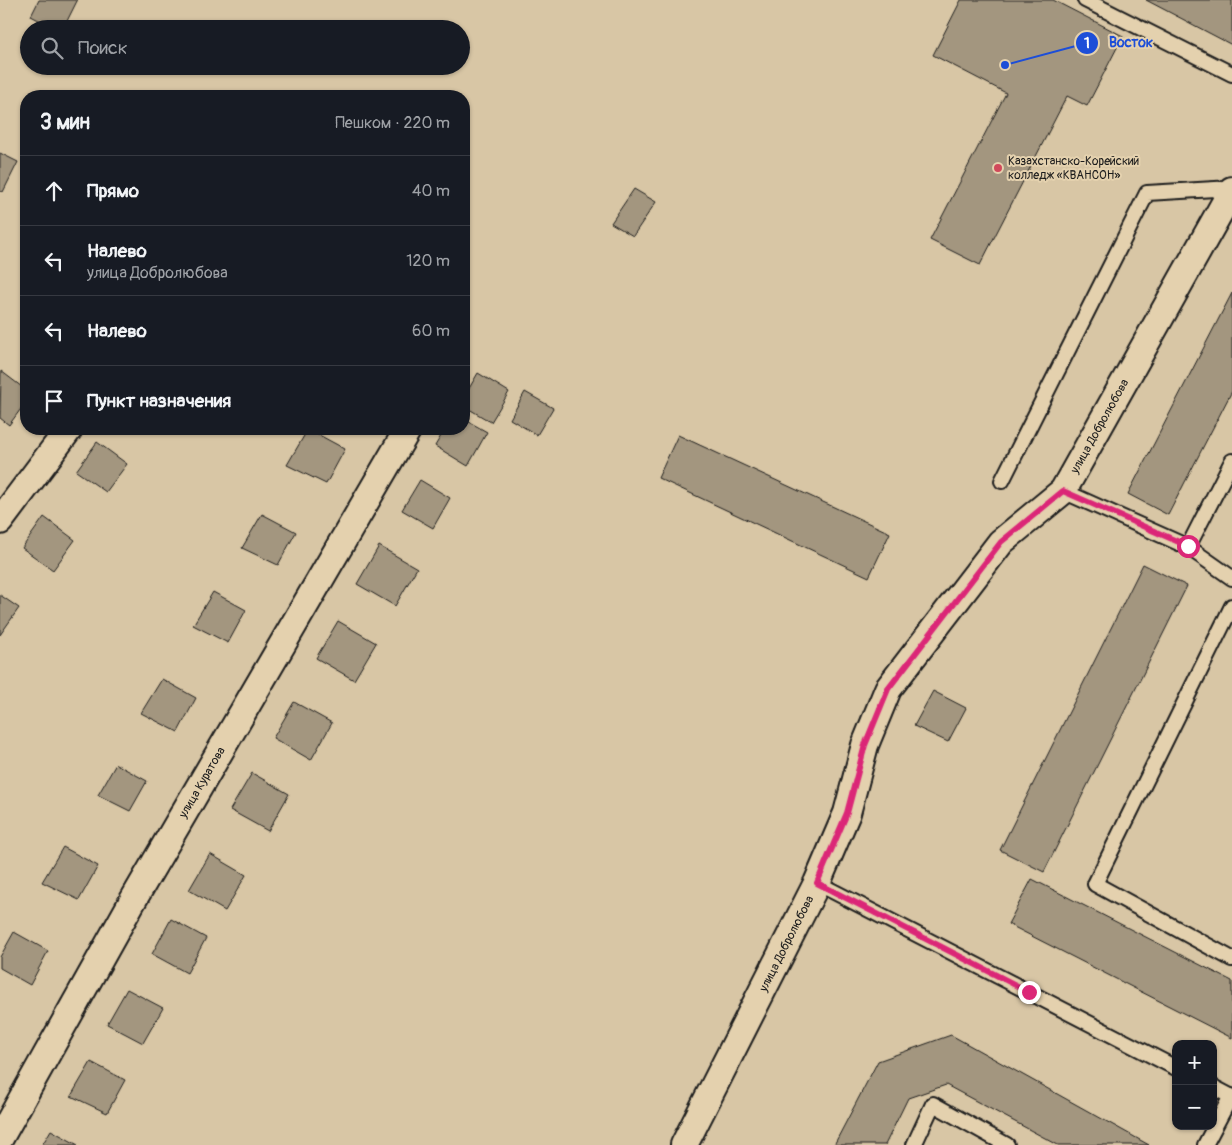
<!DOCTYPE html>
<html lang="ru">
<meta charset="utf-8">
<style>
:root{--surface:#171b24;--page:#20242c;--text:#f1f3f6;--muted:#9ea1a6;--line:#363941}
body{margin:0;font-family:Pangolin,sans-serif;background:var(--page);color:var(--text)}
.controls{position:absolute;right:15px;bottom:15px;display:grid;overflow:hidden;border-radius:10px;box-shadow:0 1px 4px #0004}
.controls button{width:45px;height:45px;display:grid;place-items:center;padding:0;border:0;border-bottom:1px solid var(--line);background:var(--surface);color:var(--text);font:25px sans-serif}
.stop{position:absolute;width:15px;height:15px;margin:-11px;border:4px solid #db2777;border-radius:50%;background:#fff}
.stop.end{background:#db2777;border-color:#fff;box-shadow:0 1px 5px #0008}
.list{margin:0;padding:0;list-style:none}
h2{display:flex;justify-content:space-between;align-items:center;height:65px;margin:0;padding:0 20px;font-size:21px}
h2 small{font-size:16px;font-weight:400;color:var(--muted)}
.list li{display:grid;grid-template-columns:32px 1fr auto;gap:15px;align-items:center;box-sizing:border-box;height:70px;padding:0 20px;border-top:1px solid var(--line)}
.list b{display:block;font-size:19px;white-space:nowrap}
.list p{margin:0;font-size:16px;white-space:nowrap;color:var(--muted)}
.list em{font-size:16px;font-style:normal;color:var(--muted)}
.icon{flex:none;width:28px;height:28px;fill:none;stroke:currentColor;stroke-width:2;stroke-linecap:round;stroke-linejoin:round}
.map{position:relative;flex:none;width:1232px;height:1145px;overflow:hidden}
.search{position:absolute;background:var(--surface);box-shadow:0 1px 4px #0004;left:20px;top:20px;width:450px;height:55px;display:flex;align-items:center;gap:12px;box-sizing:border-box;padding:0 18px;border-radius:28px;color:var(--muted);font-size:19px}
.panel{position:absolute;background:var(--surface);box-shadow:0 1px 4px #0004;left:20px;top:90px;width:450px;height:345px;border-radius:20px}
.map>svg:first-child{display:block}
.building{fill:#a3967f;stroke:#1c1c1c}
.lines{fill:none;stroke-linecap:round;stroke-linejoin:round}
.service-casing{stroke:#1c1c1c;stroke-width:18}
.minor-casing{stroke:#1c1c1c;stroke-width:30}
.service{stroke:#e4d1ae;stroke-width:14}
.minor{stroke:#e4d1ae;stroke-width:26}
.route{stroke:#db2777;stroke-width:6}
.poi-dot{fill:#d1495b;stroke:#e4d1ae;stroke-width:2}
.labels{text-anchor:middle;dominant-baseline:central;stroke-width:4;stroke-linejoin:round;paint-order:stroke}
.poi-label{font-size:12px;fill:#1c1c1c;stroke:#e4d1ae;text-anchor:start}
.street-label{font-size:12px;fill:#1c1c1c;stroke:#e4d1ae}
.leader{fill:none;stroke:#1d4ed8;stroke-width:2}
.callout-dot{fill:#1d4ed8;stroke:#e4d1ae;stroke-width:2}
.mark-label{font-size:15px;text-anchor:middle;font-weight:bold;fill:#fff}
.callout-label{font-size:14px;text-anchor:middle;font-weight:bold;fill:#1d4ed8;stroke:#e4d1ae;stroke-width:4;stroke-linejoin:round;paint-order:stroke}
</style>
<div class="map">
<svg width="1232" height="1145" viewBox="0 0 1232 1145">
<rect width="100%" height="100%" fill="#d8c6a5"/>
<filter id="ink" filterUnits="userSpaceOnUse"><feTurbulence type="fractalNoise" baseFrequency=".02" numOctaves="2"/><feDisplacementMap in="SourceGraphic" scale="10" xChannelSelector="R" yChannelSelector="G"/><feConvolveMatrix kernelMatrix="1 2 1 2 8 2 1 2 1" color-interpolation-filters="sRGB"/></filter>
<g filter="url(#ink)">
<g class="building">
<polygon points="39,0 76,0 77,1 63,29 56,29 31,16"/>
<polygon points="961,0 1053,0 1123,36 1087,106 1067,96 980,265 930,240 1006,93 933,55"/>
<polygon points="1146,0 1232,0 1232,45"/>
<polygon points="0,153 18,162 3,192 0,191"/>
<polygon points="634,189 656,202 633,236 611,223"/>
<polygon points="1232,293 1232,391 1168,515 1128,494"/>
<polygon points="1,371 26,390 26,402 9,425 0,418"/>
<polygon points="478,373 509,392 491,422 464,406 464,397"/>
<polygon points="525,392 553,408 537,435 510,419"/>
<polygon points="464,419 487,432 468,466 435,446 445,429 464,429"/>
<polygon points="308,429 345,449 326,484 287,465"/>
<polygon points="678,435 890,533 869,577 658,478"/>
<polygon points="97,442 127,464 106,492 76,471"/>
<polygon points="420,480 450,498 433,528 402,510"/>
<polygon points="262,514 296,532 278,565 242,548"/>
<polygon points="44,517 75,540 53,570 22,548"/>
<polygon points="379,546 417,568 395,606 357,584"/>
<polygon points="1143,564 1187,586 1044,872 1000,850"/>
<polygon points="213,592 246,610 228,643 193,625"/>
<polygon points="0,595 19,608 0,635"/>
<polygon points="338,621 376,643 354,680 316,658"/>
<polygon points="162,679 196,698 178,732 141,713"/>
<polygon points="933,691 966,708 948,742 914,726"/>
<polygon points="294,702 332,723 311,760 273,738"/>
<polygon points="116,764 147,781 130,811 98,795"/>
<polygon points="252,773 289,794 268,831 230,810"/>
<polygon points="63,847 98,866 79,900 42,882"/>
<polygon points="210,854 246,875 225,911 189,890"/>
<polygon points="1032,879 1232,981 1232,1038 1008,924"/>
<polygon points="171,919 206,938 187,973 152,954"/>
<polygon points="14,932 48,951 30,985 0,968 0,957"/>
<polygon points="127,989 163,1008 143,1043 107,1024"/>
<polygon points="951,1035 1149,1145 1058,1145 946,1085 908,1098 885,1145 834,1145 878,1061"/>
<polygon points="91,1062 125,1080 107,1113 71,1096"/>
<polygon points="51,1130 78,1145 42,1145"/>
</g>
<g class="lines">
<defs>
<g id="service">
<polyline points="1085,0 1232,74"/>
<polyline points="1002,481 1147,193 1232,188"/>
<polyline points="1063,491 1188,547 1232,461"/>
<polyline points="1188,547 1232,578"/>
<polyline points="1232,606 1095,884 1232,959"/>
<polyline points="817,883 1176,1068"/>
<polyline points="1213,1087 1232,1097"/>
<polyline points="914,1145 933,1104 1007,1145"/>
<polyline points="1205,1145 1231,1096"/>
</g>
<g id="minor">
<polyline points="0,521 69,429"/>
<path id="s1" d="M 0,1138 L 132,902 L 408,429"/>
<path id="s2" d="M 684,1145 L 817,883 L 847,813 L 865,745 L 888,689 L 1001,542 L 1063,491 L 1232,190"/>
</g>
</defs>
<use href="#service" class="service-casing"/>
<use href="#minor" class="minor-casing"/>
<use href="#service" class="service"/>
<use href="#minor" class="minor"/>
</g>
</g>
<g class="lines" filter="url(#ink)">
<polyline class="route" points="1029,992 817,883 847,813 865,745 888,689 1001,542 1063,491 1188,546"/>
</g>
<circle class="poi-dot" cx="998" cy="168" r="5"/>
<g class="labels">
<g class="poi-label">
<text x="1008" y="161">Казахстанско-Корейский<tspan x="1008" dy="14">колледж «КВАНСОН»</tspan></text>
</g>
<g class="street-label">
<text stroke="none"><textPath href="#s2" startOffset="841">улица Добролюбова</textPath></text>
<text stroke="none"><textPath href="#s1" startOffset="409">улица Куратова</textPath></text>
<text stroke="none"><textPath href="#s2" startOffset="226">улица Добролюбова</textPath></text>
</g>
</g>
<path class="leader" d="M1005 65L1087 43"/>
<g class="callout-dot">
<circle cx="1005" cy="65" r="5"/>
<circle cx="1087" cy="43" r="12"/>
</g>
<g class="mark-label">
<text x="1087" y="48">1</text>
</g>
<g class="callout-label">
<text x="1131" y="47">Восток</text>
</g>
</svg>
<div class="controls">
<button>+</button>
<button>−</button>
</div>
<div class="stop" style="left:1188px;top:546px"></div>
<div class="stop end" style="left:1029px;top:992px"></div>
<div class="search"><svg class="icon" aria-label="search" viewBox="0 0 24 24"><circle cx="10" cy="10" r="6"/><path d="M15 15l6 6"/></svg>Поиск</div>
<section class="panel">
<h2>3 мин<small>Пешком · 220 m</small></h2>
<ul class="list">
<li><svg class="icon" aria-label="ahead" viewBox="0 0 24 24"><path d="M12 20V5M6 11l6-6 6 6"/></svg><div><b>Прямо</b></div><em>40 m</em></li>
<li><svg class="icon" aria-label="left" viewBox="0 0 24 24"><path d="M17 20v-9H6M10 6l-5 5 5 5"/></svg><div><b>Налево</b><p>улица Добролюбова</p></div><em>120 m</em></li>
<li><svg class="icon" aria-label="left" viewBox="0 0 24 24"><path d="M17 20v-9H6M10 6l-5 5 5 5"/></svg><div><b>Налево</b></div><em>60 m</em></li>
<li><svg class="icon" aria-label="arrive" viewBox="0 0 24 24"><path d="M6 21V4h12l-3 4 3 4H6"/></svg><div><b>Пункт назначения</b></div></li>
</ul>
</section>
</div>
